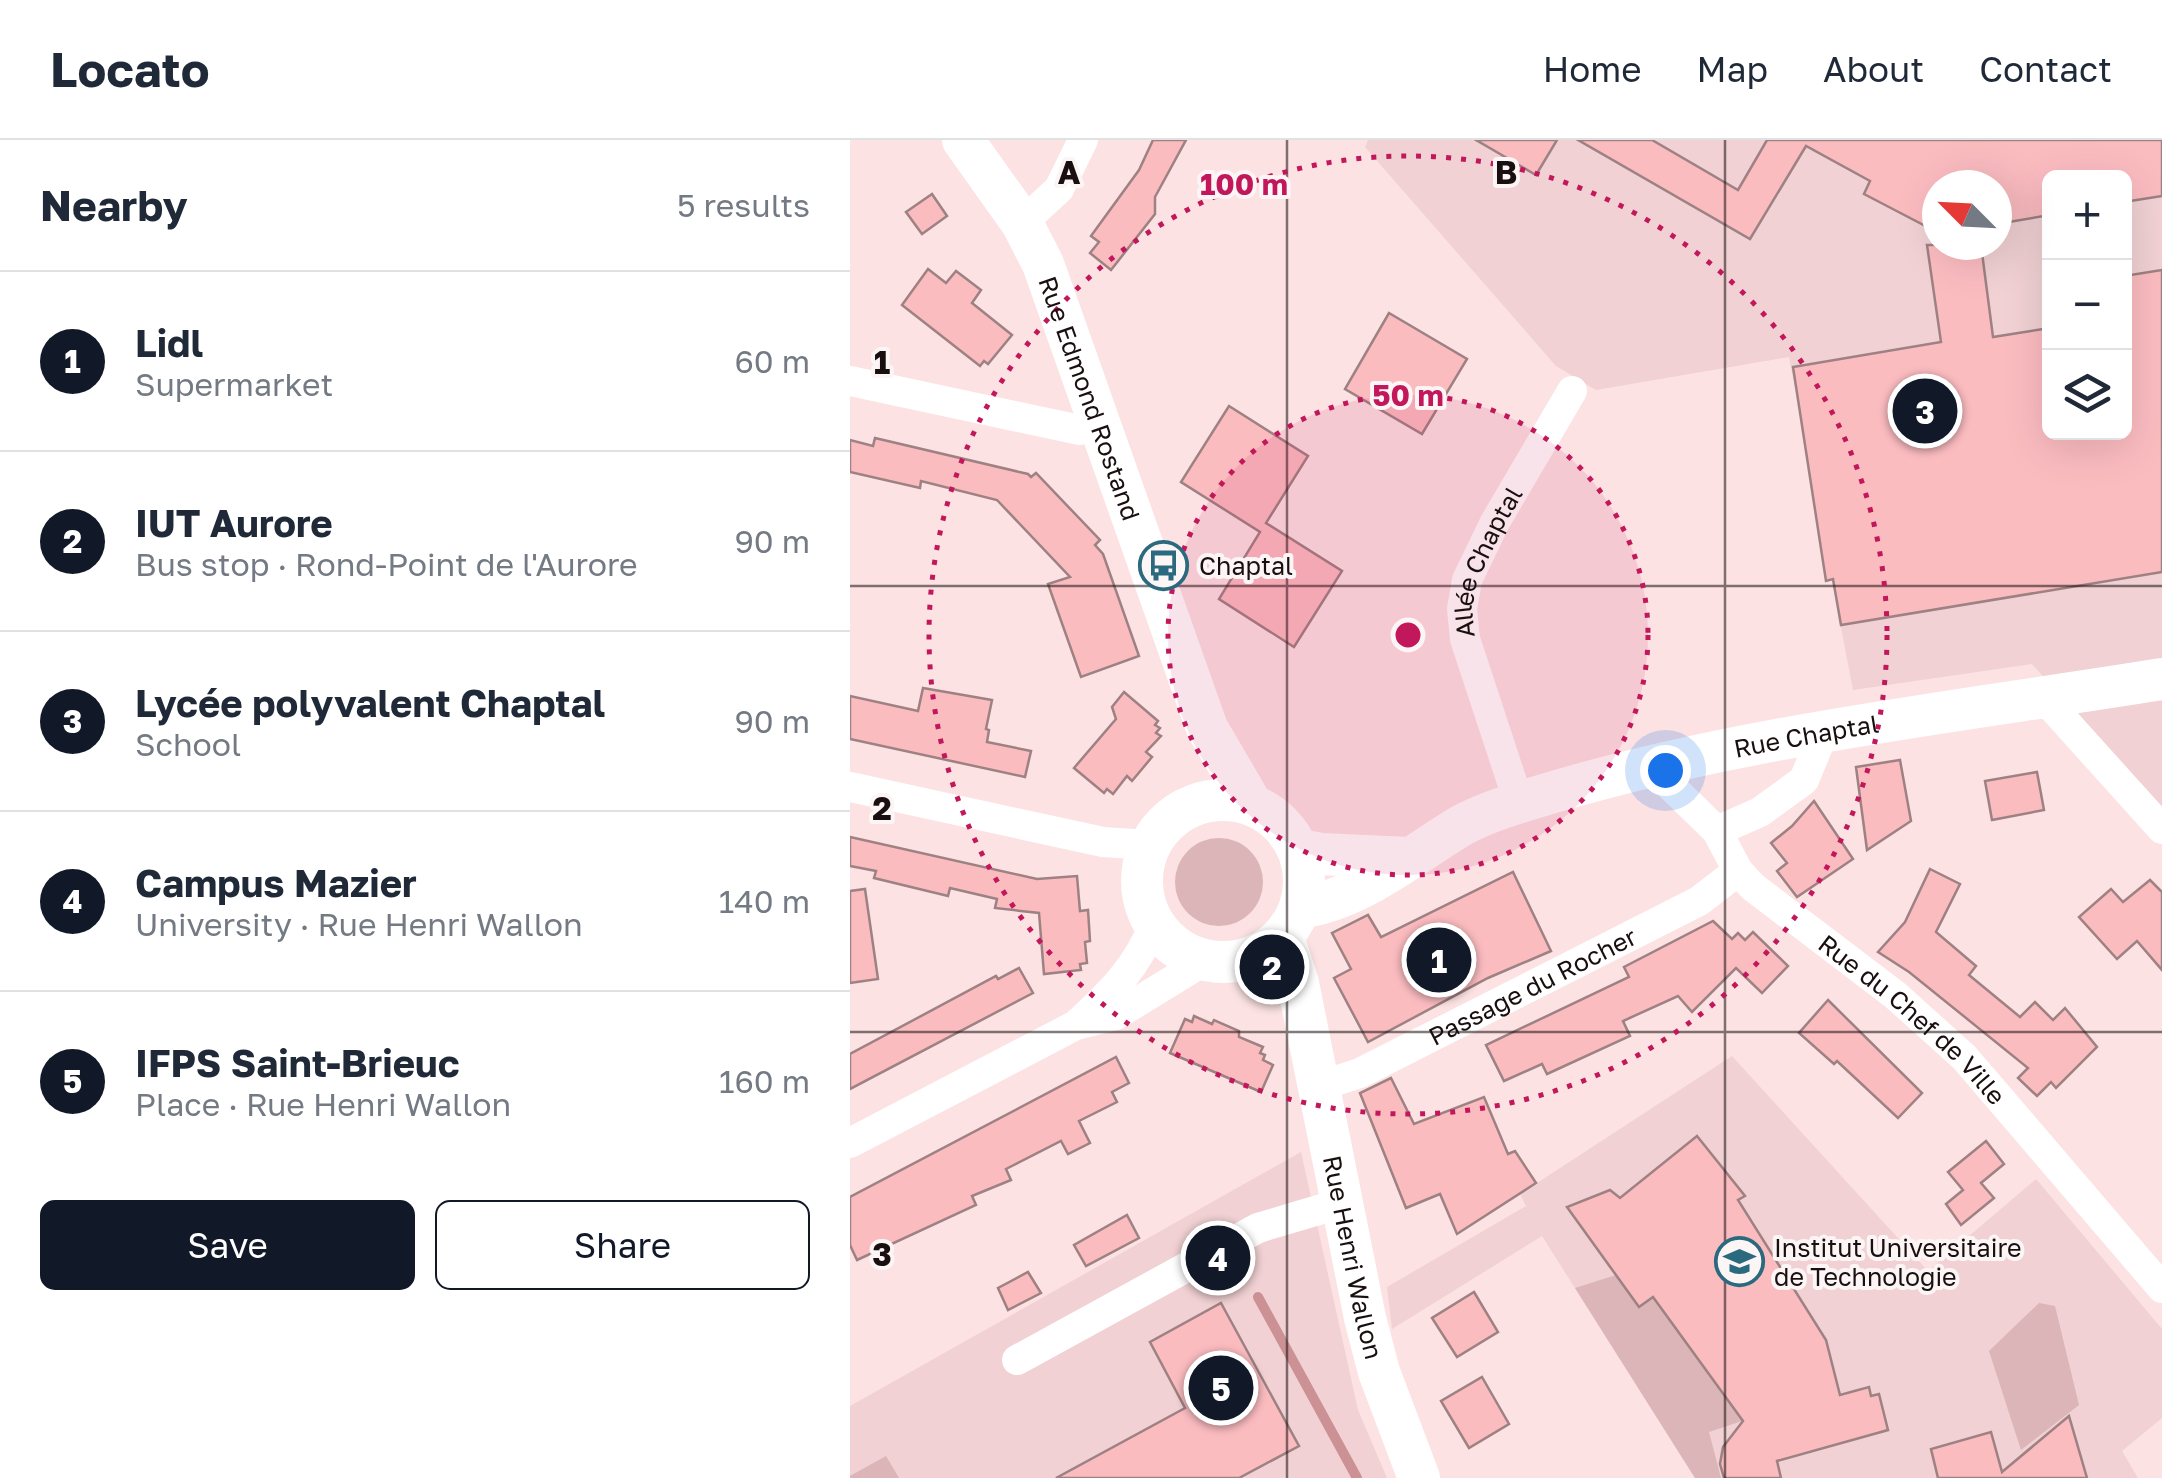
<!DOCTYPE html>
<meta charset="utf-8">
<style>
:root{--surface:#fff;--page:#f6f6f7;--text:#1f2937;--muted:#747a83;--line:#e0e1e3;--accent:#111827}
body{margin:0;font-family:"Golos Text",sans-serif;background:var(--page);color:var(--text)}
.controls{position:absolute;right:30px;top:30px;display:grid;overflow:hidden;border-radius:15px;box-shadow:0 10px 40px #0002}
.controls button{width:90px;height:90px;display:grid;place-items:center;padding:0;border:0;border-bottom:2px solid var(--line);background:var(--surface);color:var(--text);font:50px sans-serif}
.compass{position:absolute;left:1072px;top:30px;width:90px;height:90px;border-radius:50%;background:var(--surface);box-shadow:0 10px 40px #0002;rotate:294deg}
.you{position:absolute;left:815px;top:630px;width:35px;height:35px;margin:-25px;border:8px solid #fff;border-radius:50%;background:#1a73e8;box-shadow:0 0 0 15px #1a73e833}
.badge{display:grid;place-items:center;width:65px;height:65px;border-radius:50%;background:var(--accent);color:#fff;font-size:32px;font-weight:700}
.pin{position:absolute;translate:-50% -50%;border:5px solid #fff;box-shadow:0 2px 10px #0006}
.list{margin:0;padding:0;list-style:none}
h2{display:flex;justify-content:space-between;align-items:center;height:130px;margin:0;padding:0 40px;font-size:42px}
h2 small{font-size:32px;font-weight:400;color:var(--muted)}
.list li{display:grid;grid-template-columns:65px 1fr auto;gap:30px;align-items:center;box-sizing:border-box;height:180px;padding:0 40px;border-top:2px solid var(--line)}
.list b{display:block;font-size:38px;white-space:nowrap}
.list p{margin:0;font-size:32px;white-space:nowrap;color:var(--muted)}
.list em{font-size:32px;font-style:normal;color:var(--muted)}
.actions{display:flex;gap:20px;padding:30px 40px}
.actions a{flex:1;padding:22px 0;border:2px solid var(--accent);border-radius:15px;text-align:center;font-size:35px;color:var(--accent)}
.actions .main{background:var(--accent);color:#fff}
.icon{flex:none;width:55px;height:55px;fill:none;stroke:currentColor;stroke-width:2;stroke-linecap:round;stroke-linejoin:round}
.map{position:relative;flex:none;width:1312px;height:1338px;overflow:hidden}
header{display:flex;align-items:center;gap:60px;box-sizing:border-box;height:140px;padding:0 50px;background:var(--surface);border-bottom:2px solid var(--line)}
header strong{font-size:48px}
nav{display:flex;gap:55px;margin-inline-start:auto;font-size:35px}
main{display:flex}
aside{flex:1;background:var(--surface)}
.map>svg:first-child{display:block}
.built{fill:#f1d1d3;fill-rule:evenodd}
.green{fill:#dbb5b7}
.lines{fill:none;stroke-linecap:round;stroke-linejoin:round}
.stream{stroke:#cc9195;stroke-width:10}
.building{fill:#fbbcc0;stroke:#9e8182;stroke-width:2.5}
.street{stroke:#fff;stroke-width:30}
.secondary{stroke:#fff;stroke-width:42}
.grid{fill:none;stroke:#1a0f10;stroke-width:2.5;stroke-opacity:0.55}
.ring{fill:none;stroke:#c2185b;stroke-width:5;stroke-dasharray:5 10}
.labels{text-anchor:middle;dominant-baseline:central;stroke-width:8;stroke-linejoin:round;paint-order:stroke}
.street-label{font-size:25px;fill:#1a0f10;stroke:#fbf5f5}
.poi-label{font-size:25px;fill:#1a0f10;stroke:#fbf5f5;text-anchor:start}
.grid-label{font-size:32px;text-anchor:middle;font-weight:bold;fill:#1a0f10;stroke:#fbf5f5;stroke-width:8;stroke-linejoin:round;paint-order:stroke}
.centre{fill:#c2185b;stroke:#fbf5f5;stroke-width:5}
.ring-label{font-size:30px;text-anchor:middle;font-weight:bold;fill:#c2185b;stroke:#fbf5f5;stroke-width:8;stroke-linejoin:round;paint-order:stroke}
</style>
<header>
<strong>Locato</strong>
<nav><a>Home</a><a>Map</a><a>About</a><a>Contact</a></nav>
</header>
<main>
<aside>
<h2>Nearby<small>5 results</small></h2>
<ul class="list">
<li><span class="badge">1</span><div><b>Lidl</b><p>Supermarket</p></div><em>60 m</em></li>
<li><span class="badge">2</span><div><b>IUT Aurore</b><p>Bus stop · Rond-Point de l'Aurore</p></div><em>90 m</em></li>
<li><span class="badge">3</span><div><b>Lycée polyvalent Chaptal</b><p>School</p></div><em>90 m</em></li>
<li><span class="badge">4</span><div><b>Campus Mazier</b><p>University · Rue Henri Wallon</p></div><em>140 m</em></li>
<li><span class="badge">5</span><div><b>IFPS Saint-Brieuc</b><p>Place · Rue Henri Wallon</p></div><em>160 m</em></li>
</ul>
<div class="actions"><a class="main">Save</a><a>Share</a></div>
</aside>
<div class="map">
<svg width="1312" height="1338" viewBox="0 0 1312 1338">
<rect width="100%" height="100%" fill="#fce2e3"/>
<g class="built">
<path d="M 518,0 L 1312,0 L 1312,669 L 1182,524 L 1003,550 L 939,217 L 746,250 L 706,226 L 515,7 ZM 1200,38 L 1274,38 L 1274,292 L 1200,292 ZM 1087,45 L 1147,45 L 1147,105 L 1087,105 Z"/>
<polygon points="882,916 1078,1131 1186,1039 1312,1189 1312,1278 1272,1311 1288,1338 845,1338 692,1096 542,1189 537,1147 676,1066 670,1054"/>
<polygon points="451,1012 508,1270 537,1338 0,1338 0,1266"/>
</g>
<g class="green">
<circle cx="369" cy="742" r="44"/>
<polygon points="766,1135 789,1167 803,1157 892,1281 859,1292 871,1338 845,1338 725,1148"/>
<polygon points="1189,1163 1205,1166 1229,1265 1171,1310 1139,1211"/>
<polygon points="36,1316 49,1338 0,1338 0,1336"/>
</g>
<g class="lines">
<polyline class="stream" points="408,1157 507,1338"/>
</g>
<g class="building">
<polygon points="303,0 336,0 305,57 305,74 261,130 240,113 249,102 241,96 289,30"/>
<polygon points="626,0 707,0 686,35"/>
<polygon points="728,0 802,0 888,50 917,0 1312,0 1312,56 1274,62 1274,38 1200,38 1200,75 1147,84 1147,45 1087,45 1087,92 1014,54 1020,41 956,6 900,99"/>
<polygon points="82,54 97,76 72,94 56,72"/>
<polygon points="1077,105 1131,105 1143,197 1200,188 1200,292 1274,292 1274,136 1312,130 1312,432 991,485 983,439 976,441 943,227 1091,202"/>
<polygon points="78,129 96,143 106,131 131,150 122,163 162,195 138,224 134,221 130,226 52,165"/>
<polygon points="539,173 617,219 572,294 495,249"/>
<polygon points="379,266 458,316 416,383 492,431 444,507 369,459 410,392 331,342"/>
<polygon points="25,298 178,334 181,337 186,333 250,400 245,405 253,414 289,516 231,537 198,444 220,437 147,360 71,341 70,348 0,332 0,300 23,306"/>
<polygon points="73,548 142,560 136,589 139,590 137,602 181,611 175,637 0,599 0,556 68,571"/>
<polygon points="274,552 308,581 305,585 310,588 306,593 311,596 296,612 302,617 282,641 277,636 263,654 257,649 254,653 224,628 266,579 262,567"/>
<polygon points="1050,620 1061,681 1017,710 1006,627"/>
<polygon points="1187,632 1194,670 1142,680 1135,641"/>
<polygon points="964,661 1003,719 947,757 927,731 937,723 921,703 942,686"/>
<polygon points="0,697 187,739 227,736 230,771 238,770 240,801 235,802 237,823 230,824 231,830 194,834 189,773 145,768 147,759 100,748 98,756 24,738 26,731 0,726"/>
<polygon points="1080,729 1110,744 1086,792 1126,826 1119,835 1170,877 1185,862 1203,880 1215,868 1247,907 1206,948 1201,942 1187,956 1168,938 1178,928 1059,832 1028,812 1055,782"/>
<polygon points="663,732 701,811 638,838 518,902 484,838 501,829 482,793 518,775 531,797"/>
<polygon points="1300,740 1312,752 1312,830 1287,801 1267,819 1229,777 1261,749 1273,762"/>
<polygon points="15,749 28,839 0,843 0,751"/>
<polygon points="863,781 882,799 888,793 895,800 903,792 938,826 912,853 886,828 842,872 828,856 773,881 780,896 697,934 692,924 654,941 636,905 779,837 774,827"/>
<polygon points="169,828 183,853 0,949 0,914 146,836 148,839"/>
<polygon points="978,860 1072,953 1048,978 987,921 984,924 949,893"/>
<polygon points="344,876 362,884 364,880 389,891 389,897 413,907 410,913 415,915 413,920 423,925 411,952 320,913 335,879 342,882"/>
<polygon points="266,917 279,943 262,952 267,962 229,981 240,1003 218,1014 211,1001 156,1029 161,1040 122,1056 126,1065 7,1120 0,1105 0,1057"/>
<polygon points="541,938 564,984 634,957 658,1014 665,1011 686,1043 607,1094 590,1054 556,1068 510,953"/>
<polygon points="847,996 895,1056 888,1060 976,1200 990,1255 1019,1247 1021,1256 1029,1254 1038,1290 927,1321 931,1338 874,1338 870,1324 873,1307 893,1281 803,1157 789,1167 717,1067 760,1050 770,1058"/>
<polygon points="1136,1001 1154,1024 1131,1043 1144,1058 1111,1085 1096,1064 1113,1050 1098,1032"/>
<polygon points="277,1075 289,1098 236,1126 224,1105"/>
<polygon points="178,1132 191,1153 158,1170 148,1148"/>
<polygon points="624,1152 648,1192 607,1217 582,1178"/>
<polygon points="371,1163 449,1306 389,1338 206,1338 335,1268 300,1202"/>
<polygon points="632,1237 659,1284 619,1308 591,1261"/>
<polygon points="1219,1276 1237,1338 1088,1338 1081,1309 1141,1292 1152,1332"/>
</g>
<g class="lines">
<g class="street">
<polyline points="172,83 209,49 233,0"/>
<polyline points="0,241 230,290 249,284"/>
<polyline points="1194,558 1312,689"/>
<path id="s1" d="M 800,626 L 867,691 L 888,731 L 903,747 L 1045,855 L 1114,917 L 1312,1148"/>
<polyline points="0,647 253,702 300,705"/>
<path id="s2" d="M 669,663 L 615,499 L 612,469 L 617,440 L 645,382 L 722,251"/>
<polyline points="867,691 910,672 954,640 973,594"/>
<path d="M 228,883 C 261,853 288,826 304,784"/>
<path id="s3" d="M 470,946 L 510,933 L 849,761 L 888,731"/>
<polyline points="0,1003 226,885 266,875 354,821"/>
<polyline points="167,1220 408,1088 492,1063"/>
</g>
<g class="secondary">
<path id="s4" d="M 113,0 L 172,83 L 193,124 L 357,588 L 402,665"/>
<circle cx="373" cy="741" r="81"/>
<polyline points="449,710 471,714 559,718"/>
<path id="s5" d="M 450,768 C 507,760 556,720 604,690 C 624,677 651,668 674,661 C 877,597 1101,573 1312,539"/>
<path id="s6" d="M 433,797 L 448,843 L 515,1178 L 529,1232 L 569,1338"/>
</g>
</g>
<path class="grid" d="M 437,0 L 437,1338M 875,0 L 875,1338M 0,446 L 1312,446M 0,892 L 1312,892"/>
<circle cx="558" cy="495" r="240" fill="#c2185b" fill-opacity=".12"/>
<g class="ring">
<circle cx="558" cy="495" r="240"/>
<circle cx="558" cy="495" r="479"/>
</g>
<defs>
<symbol id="bus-ring" viewBox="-11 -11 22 22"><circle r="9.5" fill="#fbf5f5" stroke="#2a697e" stroke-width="1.5"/><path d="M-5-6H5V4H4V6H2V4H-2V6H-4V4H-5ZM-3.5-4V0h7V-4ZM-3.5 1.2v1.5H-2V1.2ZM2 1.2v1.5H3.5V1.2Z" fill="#2a697e"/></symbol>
<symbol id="university-ring" viewBox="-11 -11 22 22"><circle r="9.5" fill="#fbf5f5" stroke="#2a697e" stroke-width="1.5"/><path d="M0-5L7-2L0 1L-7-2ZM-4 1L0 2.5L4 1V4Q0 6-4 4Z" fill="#2a697e"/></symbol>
</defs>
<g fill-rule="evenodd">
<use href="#bus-ring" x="286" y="398" width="55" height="55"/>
<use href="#university-ring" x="862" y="1094" width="55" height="55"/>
</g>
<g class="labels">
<g class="street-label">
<text stroke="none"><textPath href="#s4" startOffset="290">Rue Edmond Rostand</textPath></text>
<text stroke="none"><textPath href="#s2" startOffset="255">Allée Chaptal</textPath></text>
<text stroke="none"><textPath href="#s5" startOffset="540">Rue Chaptal</textPath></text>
<text stroke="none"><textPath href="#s3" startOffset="235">Passage du Rocher</textPath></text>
<text stroke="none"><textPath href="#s1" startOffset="368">Rue du Chef de Ville</textPath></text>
<text stroke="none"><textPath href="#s6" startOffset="328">Rue Henri Wallon</textPath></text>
</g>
<g class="poi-label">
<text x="349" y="425">Chaptal</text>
<text x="924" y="1107">Institut Universitaire<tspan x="924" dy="29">de Technologie</tspan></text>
</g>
</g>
<g class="grid-label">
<text x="219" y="44">A</text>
<text x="656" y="44">B</text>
<text x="32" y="234">1</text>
<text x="32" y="680">2</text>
<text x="32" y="1126">3</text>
</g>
<circle cx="558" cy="495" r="15" class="centre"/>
<g class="ring-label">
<text x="394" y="55">100 m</text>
<text x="558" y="266">50 m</text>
</g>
</svg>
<div class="controls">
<button>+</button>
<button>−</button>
<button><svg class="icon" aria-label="layers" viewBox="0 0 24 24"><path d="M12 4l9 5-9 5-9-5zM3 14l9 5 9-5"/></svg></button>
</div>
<svg class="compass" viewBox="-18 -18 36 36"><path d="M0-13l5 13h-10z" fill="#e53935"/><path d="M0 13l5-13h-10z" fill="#747a83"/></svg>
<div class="you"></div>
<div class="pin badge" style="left:589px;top:820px">1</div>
<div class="pin badge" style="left:422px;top:827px">2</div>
<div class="pin badge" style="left:1075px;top:271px">3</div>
<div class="pin badge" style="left:368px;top:1118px">4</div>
<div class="pin badge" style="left:371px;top:1248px">5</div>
</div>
</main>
